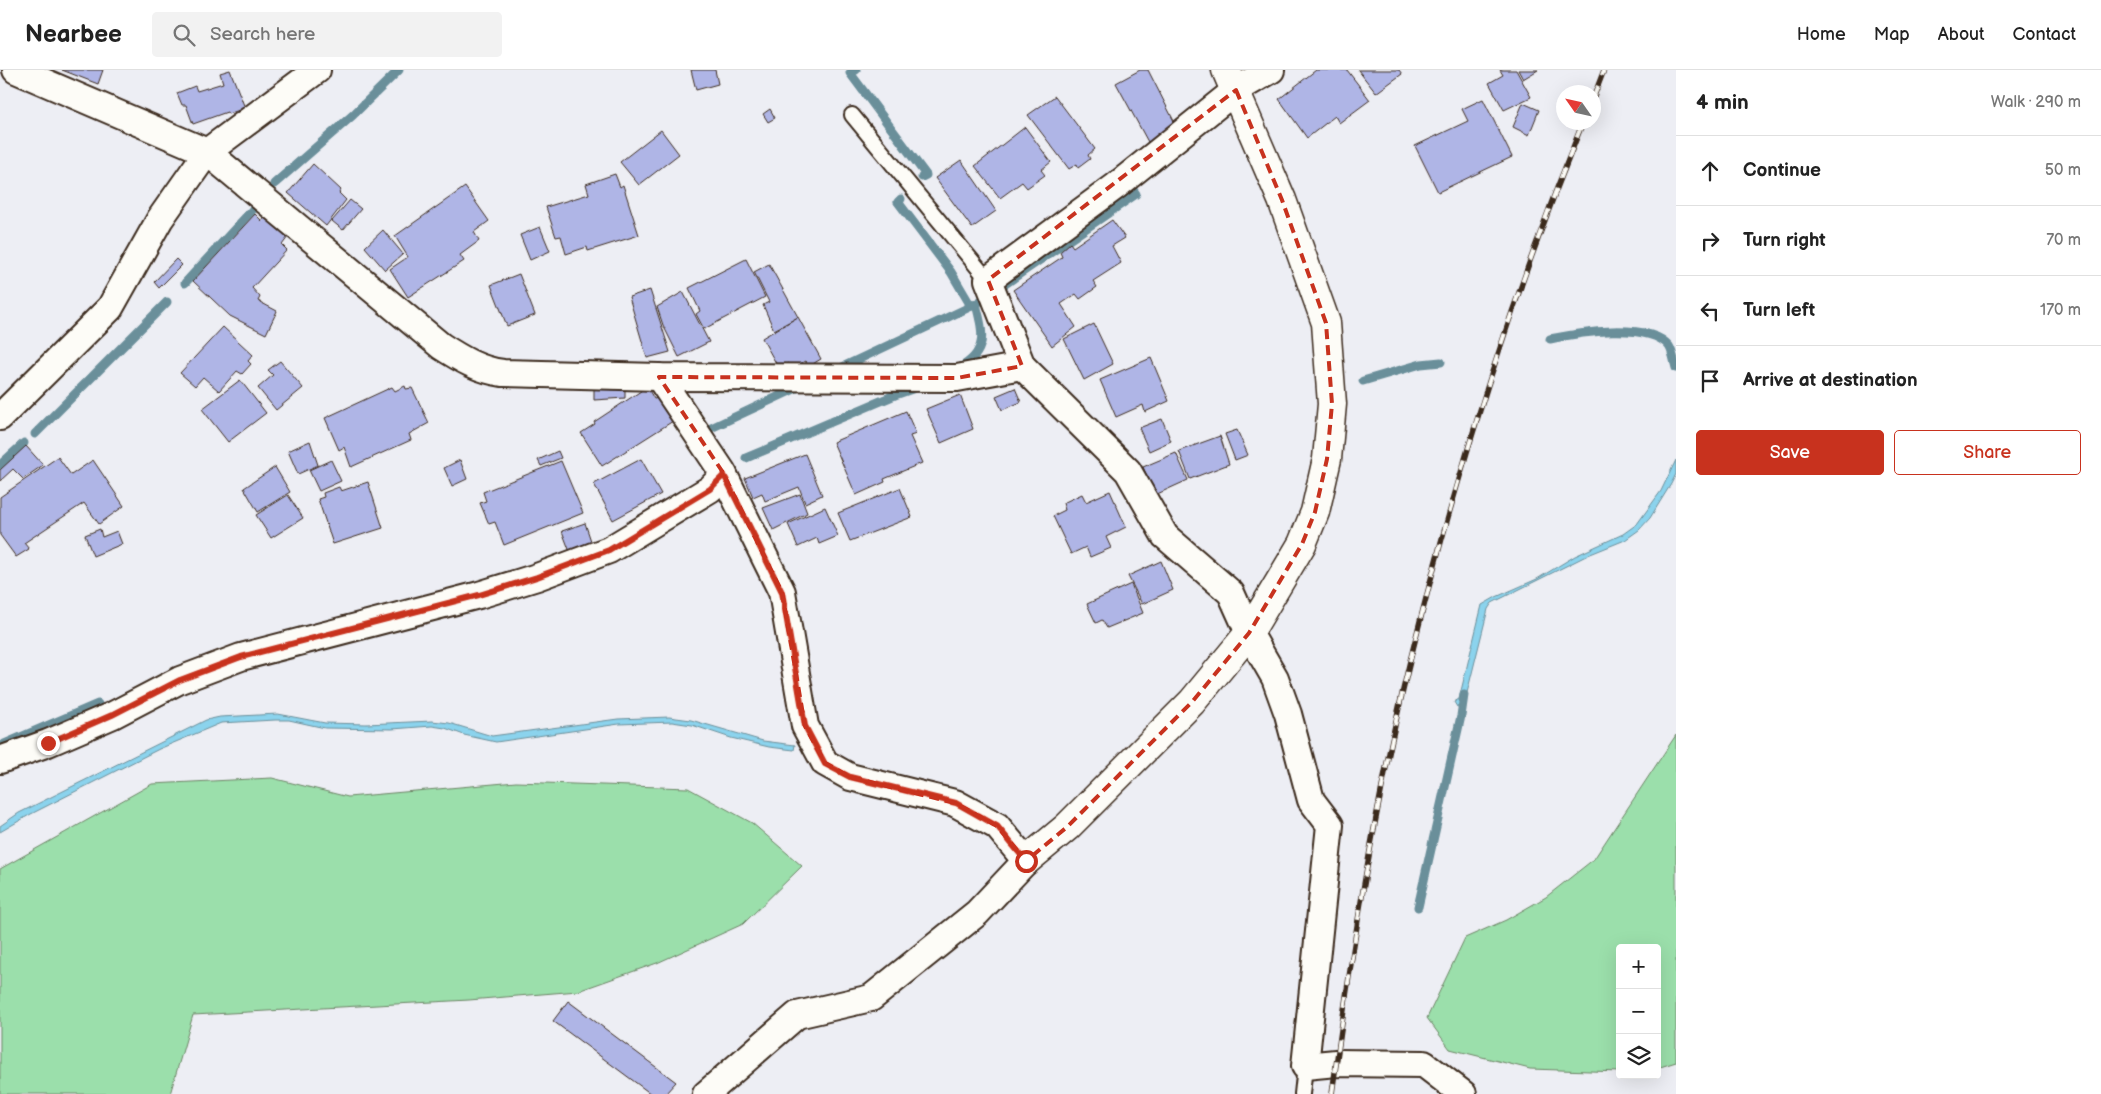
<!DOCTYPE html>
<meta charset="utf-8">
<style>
:root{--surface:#fff;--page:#f2f2f2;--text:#222;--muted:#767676;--line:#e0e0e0;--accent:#c8321e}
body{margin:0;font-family:"Balsamiq Sans",sans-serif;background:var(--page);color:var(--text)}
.controls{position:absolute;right:15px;bottom:15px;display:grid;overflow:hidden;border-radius:5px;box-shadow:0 5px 20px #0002}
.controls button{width:45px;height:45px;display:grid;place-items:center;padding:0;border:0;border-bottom:1px solid var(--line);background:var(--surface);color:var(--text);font:25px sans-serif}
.compass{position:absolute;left:1556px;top:15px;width:45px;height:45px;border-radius:50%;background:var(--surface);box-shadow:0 5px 20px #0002;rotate:304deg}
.stop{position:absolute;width:15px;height:15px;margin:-11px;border:4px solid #c8321e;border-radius:50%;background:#fff}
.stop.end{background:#c8321e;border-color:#fff;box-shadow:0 1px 5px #0008}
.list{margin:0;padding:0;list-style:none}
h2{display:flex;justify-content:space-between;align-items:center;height:65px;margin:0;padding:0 20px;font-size:21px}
h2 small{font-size:16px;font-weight:400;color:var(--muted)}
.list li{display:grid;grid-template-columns:32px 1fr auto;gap:15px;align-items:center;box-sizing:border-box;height:70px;padding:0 20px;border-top:1px solid var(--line)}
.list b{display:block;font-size:19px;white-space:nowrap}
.list em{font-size:16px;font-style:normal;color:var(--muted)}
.actions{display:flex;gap:10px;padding:15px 20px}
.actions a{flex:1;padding:11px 0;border:1px solid var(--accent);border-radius:5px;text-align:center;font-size:18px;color:var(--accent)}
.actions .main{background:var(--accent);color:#fff}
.icon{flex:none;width:28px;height:28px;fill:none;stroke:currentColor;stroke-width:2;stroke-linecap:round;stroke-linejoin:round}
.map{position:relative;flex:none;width:1676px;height:1024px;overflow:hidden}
header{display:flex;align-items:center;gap:30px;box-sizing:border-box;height:70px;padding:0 25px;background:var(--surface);border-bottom:1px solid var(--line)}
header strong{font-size:24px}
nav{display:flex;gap:28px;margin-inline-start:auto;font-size:18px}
.search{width:350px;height:45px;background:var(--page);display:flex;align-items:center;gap:12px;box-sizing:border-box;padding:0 18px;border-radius:5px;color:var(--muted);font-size:19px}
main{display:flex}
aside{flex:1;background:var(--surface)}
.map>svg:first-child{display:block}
.green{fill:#9bdfab;stroke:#6b8464}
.water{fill:#8bd3ed;stroke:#6b8f9a}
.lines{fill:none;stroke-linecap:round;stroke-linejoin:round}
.stream{stroke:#6b8f9a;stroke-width:9}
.building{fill:#afb5e6;stroke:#3b2a1e}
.service-casing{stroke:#3b2a1e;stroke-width:18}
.minor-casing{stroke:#3b2a1e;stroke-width:30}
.tertiary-casing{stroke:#3b2a1e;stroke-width:31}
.service{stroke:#fdfcf7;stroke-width:14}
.minor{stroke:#fdfcf7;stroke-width:26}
.tertiary{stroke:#fdfcf7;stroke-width:28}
.rail-casing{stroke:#3b2a1e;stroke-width:5.5}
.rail{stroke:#fdfcf7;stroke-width:4;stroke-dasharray:11;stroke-linecap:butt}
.route{stroke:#c8321e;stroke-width:6}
.marked{fill:none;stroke:#c8321e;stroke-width:4;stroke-dasharray:10 6;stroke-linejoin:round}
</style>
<header>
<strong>Nearbee</strong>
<div class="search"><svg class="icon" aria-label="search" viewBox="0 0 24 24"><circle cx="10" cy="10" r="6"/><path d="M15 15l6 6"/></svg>Search here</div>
<nav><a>Home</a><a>Map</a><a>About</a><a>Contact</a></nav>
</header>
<main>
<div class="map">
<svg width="1676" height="1024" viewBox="0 0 1676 1024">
<rect width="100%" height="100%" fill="#edeef4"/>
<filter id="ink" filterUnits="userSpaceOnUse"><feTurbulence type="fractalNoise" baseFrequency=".02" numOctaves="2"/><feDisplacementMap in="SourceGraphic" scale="10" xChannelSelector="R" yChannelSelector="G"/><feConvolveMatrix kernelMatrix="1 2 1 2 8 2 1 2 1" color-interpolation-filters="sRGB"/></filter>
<g filter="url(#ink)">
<g class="green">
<polygon points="1676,665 1676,992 1657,998 1657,878 1620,878 1620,1002 1530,999 1450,979 1427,948 1465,868 1506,850 1546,827 1594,789"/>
<polygon points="272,708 348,727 516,712 688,718 752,753 802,796 743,854 657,893 578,921 469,930 193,945 170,1024 0,1024 0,799 152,714"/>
</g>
<g class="water">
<polygon points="1676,390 1676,404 1671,414 1650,448 1639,460 1625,470 1588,485 1492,533 1488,539 1464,635 1457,637 1454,632 1459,629 1482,535 1496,527 1537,509 1575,486 1623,464 1637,454 1661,421"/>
<polygon points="278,644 325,653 366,654 432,651 449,653 492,666 618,649 669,647 691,650 763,671 795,675 794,680 769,677 731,668 692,655 672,652 619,654 496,672 464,665 445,658 432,656 392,659 325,658 289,650 275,650 221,653 159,679 31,744 0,762 0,756 19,743 206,650 220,647"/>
</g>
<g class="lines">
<g class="stream">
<polyline points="856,0 850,3 926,105 922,107"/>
<polyline points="274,114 353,45 399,0"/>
<polyline points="901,129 898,132 951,202 971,236"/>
<polyline points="185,213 255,137"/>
<path d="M 1550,269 C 1578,263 1648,251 1669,276 C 1673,282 1674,291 1676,298"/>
<path d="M 959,298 C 989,282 983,262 976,234"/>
<polyline points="838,299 976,234 1136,124 1133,120"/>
<polyline points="1363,311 1421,294 1441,292"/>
<polyline points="709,363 709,359 801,316"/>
<polyline points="35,364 167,232"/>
<polyline points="746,388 895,325 918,317"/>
<polyline points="0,395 24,373"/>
<polyline points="0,676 98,634"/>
<polyline points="1418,837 1461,646 1464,625"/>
</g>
</g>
<g class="building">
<polygon points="62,0 103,0 98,14"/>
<polygon points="230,0 245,38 228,44 227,42 193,54 186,35 182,35 177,23 195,16 197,21 223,13 220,3"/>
<polygon points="691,0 715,0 718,14 696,20"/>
<polygon points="1140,0 1148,0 1177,57 1148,72 1116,13"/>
<polygon points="1316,0 1347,0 1370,30 1339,53 1335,46 1307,68 1279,29"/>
<polygon points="1358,0 1399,0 1402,4 1376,23"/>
<polygon points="1500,0 1516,0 1531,27 1504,40 1489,13 1503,5"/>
<polygon points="1518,0 1538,0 1523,9"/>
<polygon points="1055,26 1095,79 1088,85 1090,89 1078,98 1077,94 1069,99 1028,45"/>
<polygon points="1483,29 1512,87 1438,122 1415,76 1468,51 1462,39"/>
<polygon points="1523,33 1539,40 1529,65 1513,57"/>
<polygon points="770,39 775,48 768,52 763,44"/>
<polygon points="1025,57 1051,92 1041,100 1045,105 1027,118 1022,112 1000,128 975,96"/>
<polygon points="661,60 679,84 639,115 620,92"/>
<polygon points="961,90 996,141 972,158 935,108"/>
<polygon points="313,94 341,120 339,123 346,130 326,156 288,123"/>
<polygon points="615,104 620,117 623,115 639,165 588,181 587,177 566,184 561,166 556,167 546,137 589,124 586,114"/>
<polygon points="465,117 489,151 474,162 479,171 460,185 464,191 408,227 390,199 408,187 395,166"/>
<polygon points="350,130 361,139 343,160 332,151"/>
<polygon points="255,144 262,151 266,146 288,167 282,175 287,180 252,218 260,227 258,231 277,241 266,264 230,246 193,211"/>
<polygon points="1112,150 1125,168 1112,176 1121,193 1093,211 1097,217 1080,229 1076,224 1061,234 1076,257 1052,276 1013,220 1062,187 1060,182 1070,173 1073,177"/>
<polygon points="540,157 550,181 530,190 520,165"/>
<polygon points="383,160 403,184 385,200 365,177"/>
<polygon points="176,189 182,195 159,218 154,212"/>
<polygon points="746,189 765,227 704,259 696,244 700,241 689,218"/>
<polygon points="769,194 798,247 774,260 763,235 769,232 754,202"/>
<polygon points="519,204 535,245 507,256 491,215"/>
<polygon points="650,220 670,282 647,288 629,227"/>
<polygon points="683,222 709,272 679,287 663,255 657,237"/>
<polygon points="798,247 821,289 809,296 805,291 791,299 788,293 778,297 762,268"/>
<polygon points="1094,254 1113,294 1084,310 1064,269"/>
<polygon points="223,257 253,285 248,291 251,294 242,304 237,301 219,321 203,307 195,316 180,303"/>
<polygon points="1151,288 1169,331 1145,342 1143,335 1116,347 1100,310"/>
<polygon points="280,291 303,318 276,340 258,318 273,305 268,300"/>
<polygon points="240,310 266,343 228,372 202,339"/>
<polygon points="405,316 406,319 412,318 429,353 409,364 411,370 351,397 344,377 339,380 325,348 392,317 395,321"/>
<polygon points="647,317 654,329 658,328 673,351 602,396 581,363 595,354 594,352"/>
<polygon points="1015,318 1021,332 1002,340 996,326"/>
<polygon points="594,319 625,319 625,328 594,330"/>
<polygon points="960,325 973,359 941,373 926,339"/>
<polygon points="906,341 916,364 910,366 922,393 884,409 885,412 856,425 833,372"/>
<polygon points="1162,349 1171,371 1149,381 1139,358"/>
<polygon points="1237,360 1248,385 1235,390 1225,364"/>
<polygon points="1220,366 1229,394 1190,409 1179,381"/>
<polygon points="310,371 318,395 298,404 288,381"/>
<polygon points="26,376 43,395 23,409 13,399 0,411 0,400"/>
<polygon points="558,381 561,388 541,396 538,390"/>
<polygon points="1176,383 1188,410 1155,425 1143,397"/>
<polygon points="805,384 822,425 805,433 799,417 765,431 762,423 753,427 745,408"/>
<polygon points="58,387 71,405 93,390 124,436 99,454 84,433 24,473 29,479 16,487 0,465 0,427"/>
<polygon points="641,389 661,424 613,450 594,414"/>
<polygon points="331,390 341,411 319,421 309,400"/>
<polygon points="460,390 467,409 452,416 444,398"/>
<polygon points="561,391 583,443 504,475 495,452 489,454 480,433 486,431 483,422"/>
<polygon points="275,397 290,422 258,442 244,418"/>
<polygon points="368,412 383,458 333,474 318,429 324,427 323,423 339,417 341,421"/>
<polygon points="900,418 912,447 850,471 838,443"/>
<polygon points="1110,421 1126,457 1106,467 1111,478 1090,487 1086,477 1071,484 1053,446 1065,440 1063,433 1082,424 1086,432"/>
<polygon points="800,424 807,443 773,460 763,438"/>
<polygon points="288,425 303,448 271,468 256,445"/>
<polygon points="825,437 838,466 819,474 817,468 798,477 788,454"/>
<polygon points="585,453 592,474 570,482 562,461"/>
<polygon points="100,459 102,467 117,461 122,474 93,486 85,465"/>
<polygon points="1161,491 1173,520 1142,534 1128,506"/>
<polygon points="1131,514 1143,543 1107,558 1102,550 1096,553 1087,534"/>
<polygon points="568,931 676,1012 665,1024 651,1024 553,951"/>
</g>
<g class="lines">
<defs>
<g id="service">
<polyline points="852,45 988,210"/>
<polyline points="1302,1024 1305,996"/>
</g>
<g id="minor">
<path d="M 16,0 L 207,82 L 441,276 C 461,289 479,300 503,303 L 659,307 L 957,308 L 1022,296"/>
<polyline points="1271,0 1236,20 1116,116 988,210 1022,296 1128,401 1165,466 1231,523 1249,563 1275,608 1288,644 1311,730 1330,755 1305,996 1336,993 1424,994 1463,1024"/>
<polyline points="659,307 722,401 782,522 805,656 825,693 850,707 955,733 997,756 1026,791 977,843 871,928 797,945 706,1024"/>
<polyline points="0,347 110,238 160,149 207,82 317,0"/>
<polyline points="0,690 48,673 113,645 180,610 241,587 479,525 537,507 609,480 710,419 724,405"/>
</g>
<polyline id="tertiary" points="1026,791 1067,757 1192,632 1249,563 1302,474 1315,442 1327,389 1332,334 1326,253 1282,130 1226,0"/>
</defs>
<use href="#service" class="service-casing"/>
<use href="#minor" class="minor-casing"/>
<use href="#tertiary" class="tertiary-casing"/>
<use href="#service" class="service"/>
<use href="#minor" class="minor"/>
<use href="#tertiary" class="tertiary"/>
<defs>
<g id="rail">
<polyline points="1594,26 1604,0"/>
<path d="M 1332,1024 C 1352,879 1375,733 1410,591 C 1455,408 1512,227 1583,52"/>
</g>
</defs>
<use href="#rail" class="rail-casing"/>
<use href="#rail" class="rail"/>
</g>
</g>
<g class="lines" filter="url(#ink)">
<polyline class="route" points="48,673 112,645 180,610 241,587 479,525 537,507 609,480 710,419 724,405 782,522 805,656 825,694 850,707 956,733 997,756 1026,791"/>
</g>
<path class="marked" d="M 1236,20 L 1282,130 L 1326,253 L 1332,334 L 1327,389 L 1315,442 L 1302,474 L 1249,563 L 1192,632 L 1067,757 L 1026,791 L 997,756 L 955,733 L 850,707 L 825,693 L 805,656 L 782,522 L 722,401 L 659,307 L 957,308 L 1022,296 L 988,210 Z"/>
</svg>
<div class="controls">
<button>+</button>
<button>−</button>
<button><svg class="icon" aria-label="layers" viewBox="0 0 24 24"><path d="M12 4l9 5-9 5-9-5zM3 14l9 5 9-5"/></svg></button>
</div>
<svg class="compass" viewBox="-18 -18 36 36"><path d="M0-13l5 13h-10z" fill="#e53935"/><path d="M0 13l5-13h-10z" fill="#767676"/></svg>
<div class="stop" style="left:1026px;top:791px"></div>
<div class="stop end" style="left:48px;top:673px"></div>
</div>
<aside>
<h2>4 min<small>Walk · 290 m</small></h2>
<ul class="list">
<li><svg class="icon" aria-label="ahead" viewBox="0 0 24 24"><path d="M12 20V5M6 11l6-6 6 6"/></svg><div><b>Continue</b></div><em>50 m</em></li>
<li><svg class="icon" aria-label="right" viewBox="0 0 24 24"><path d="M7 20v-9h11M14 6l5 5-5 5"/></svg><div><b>Turn right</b></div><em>70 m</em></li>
<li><svg class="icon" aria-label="left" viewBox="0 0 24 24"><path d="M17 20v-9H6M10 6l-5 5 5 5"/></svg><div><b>Turn left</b></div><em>170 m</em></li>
<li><svg class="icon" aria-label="arrive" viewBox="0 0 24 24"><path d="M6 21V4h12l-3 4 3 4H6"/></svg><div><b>Arrive at destination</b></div></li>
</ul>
<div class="actions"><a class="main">Save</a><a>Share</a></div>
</aside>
</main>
